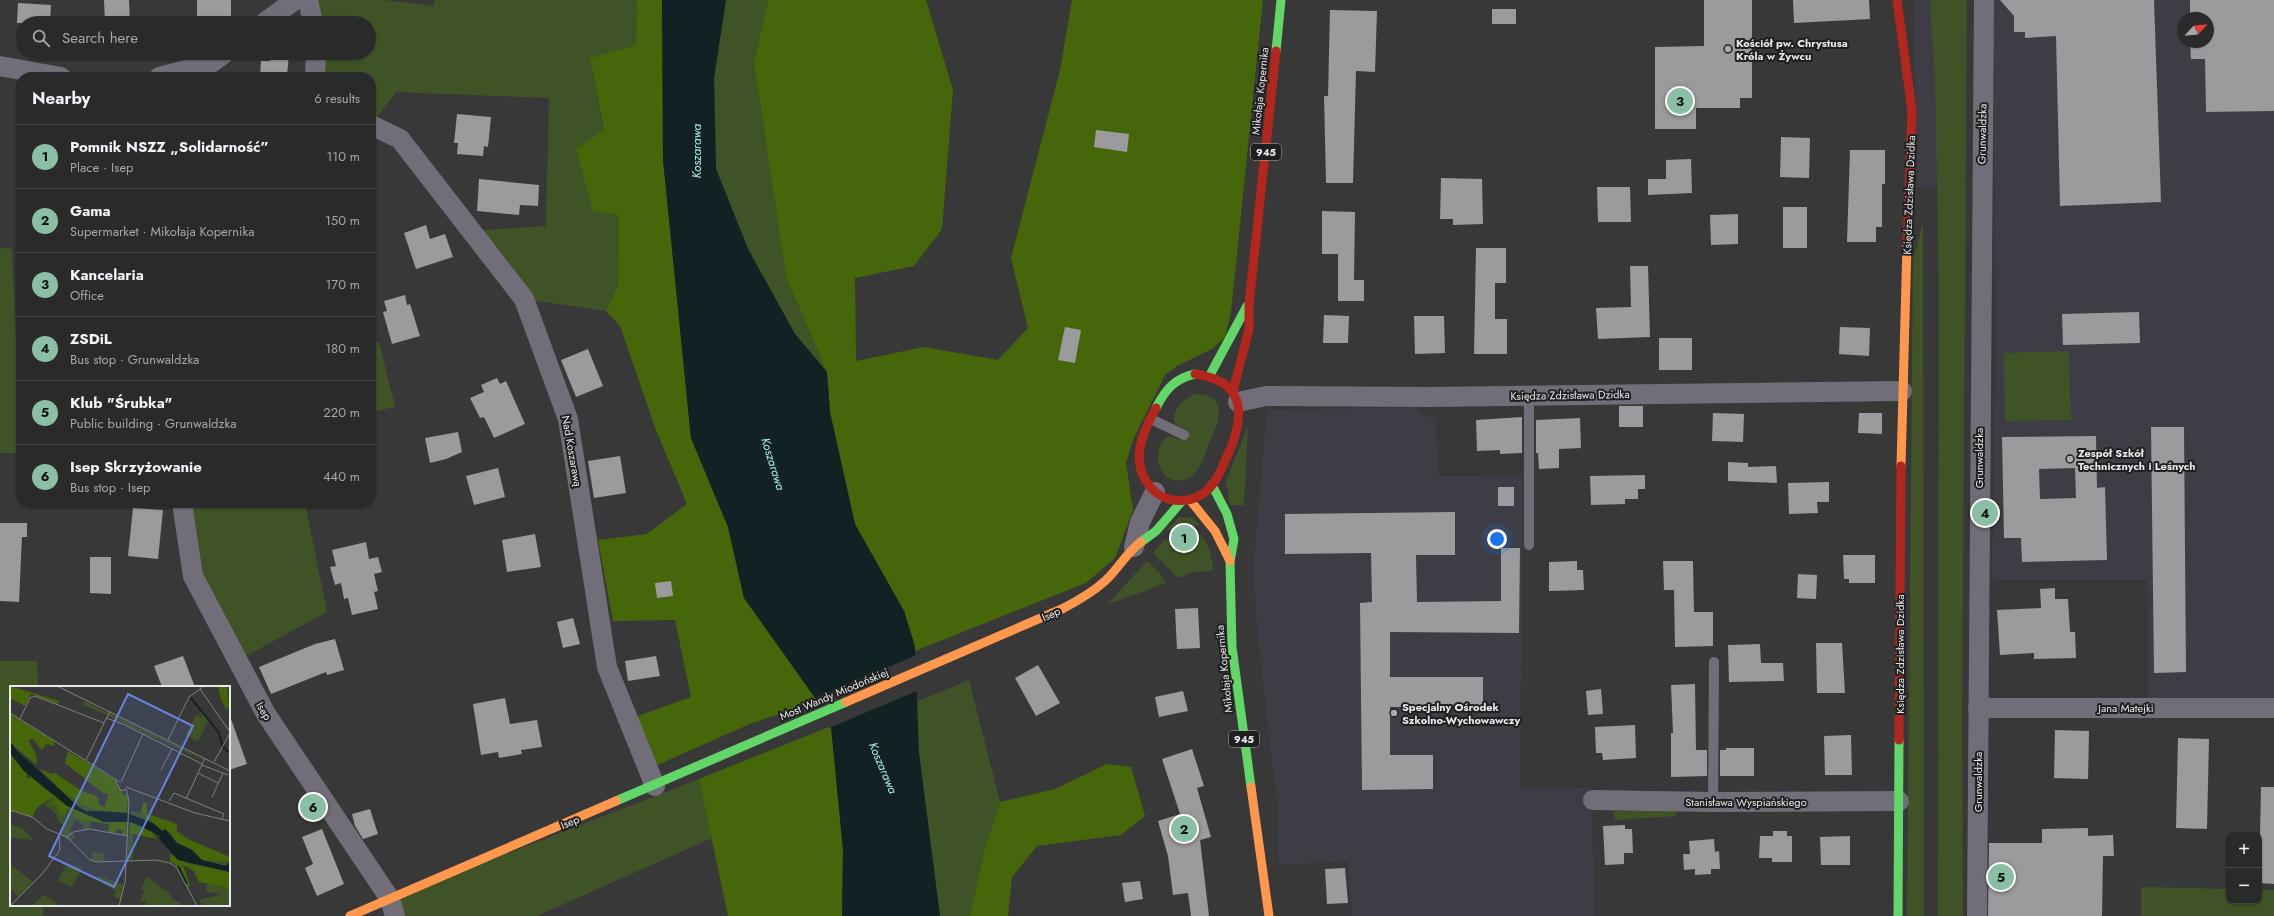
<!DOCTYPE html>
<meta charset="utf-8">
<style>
:root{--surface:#2a2a2b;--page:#323233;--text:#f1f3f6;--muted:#a5a7a9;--line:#464647;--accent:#8abfa5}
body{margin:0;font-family:Jost,sans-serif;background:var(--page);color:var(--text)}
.controls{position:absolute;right:12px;bottom:12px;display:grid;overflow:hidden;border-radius:8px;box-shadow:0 1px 3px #0004}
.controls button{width:36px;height:36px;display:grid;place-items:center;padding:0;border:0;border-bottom:1px solid var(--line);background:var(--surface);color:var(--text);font:20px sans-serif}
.compass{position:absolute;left:2178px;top:12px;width:36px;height:36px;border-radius:50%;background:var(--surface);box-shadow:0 1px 3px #0004;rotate:64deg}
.you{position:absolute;left:1497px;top:539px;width:14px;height:14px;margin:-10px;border:3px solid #fff;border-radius:50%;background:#1a73e8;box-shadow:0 0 0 6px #1a73e833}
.badge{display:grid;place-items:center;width:26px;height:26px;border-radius:50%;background:var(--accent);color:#111;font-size:13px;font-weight:700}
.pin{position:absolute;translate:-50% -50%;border:2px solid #fff;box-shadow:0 1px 4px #0006}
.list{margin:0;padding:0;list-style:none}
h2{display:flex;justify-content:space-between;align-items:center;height:52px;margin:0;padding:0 16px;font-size:17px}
h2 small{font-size:13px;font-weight:400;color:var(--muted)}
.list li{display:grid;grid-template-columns:26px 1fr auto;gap:12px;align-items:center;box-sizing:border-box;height:64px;padding:0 16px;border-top:1px solid var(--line)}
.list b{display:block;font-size:15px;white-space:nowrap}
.list p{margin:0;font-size:13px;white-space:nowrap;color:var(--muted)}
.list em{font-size:13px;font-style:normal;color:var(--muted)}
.icon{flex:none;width:22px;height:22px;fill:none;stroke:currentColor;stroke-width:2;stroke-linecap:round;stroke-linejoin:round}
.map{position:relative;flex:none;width:2274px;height:916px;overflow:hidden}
.search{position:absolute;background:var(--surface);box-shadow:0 1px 3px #0004;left:16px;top:16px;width:360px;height:44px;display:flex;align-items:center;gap:10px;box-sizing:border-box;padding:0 14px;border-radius:22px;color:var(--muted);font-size:15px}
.panel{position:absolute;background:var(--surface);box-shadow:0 1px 3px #0004;left:16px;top:72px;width:360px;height:436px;border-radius:16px}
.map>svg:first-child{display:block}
.built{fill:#3e3c44;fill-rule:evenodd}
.green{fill:#405327}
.forest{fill:#46660a}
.water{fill:#112224}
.pier{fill:#383839}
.building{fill:#9b9a9c;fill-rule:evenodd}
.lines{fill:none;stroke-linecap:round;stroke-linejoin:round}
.lane{stroke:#716e7a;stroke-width:10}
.street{stroke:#716e7a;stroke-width:20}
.fast{stroke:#63d668;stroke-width:9}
.slow{stroke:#ff974d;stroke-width:9}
.jam{stroke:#b3261e;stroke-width:9}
.poi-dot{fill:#ababad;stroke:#1f1f20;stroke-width:1.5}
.labels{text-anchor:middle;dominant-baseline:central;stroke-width:4;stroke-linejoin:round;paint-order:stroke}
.shield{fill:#1f1f20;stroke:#acacae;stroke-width:1}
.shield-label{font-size:10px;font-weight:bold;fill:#e9e9eb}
.poi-label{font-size:11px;font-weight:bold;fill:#e9e9eb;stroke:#1f1f20;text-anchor:start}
.street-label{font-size:11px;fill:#e9e9eb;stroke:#1f1f20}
.water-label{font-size:12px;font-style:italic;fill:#92f6fd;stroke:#1f1f20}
.inset-river{fill:none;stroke:#112224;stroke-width:2}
.inset-road{fill:none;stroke:#7f7f80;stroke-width:1}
.view{fill:#6484df;fill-opacity:0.15;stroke:#6484df;stroke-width:2}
.inset-edge{fill:none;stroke:#e9e9eb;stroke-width:2}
</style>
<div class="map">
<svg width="2274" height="916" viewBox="0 0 2274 916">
<rect width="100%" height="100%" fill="#383839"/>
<g class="built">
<polygon points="1913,0 1956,0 1959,186 1918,187"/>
<path d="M 1992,0 L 2274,0 L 2274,708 L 2148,708 L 2147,580 L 1992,580 L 1996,348 ZM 2184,18 L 2208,18 L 2208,42 L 2184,42 Z"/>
<polygon points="1416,407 1423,416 1436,418 1438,476 1523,475 1520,789 1591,788 1595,916 1352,916 1348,861 1279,865 1278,809 1260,660 1253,572 1266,420 1271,410"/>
</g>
<g class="green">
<polygon points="308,0 384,0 434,6 434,0 637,0 636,45 590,58 619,215 618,286 606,311 524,299 472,231 546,226 549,98 396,92 371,125 371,144 371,77 315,77 316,53 369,53 369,23 313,23"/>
<polygon points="726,0 768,0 754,62 786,277 827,372 795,334 748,249 716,169 714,78"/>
<polygon points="1930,0 1967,0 1962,723 1963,916 1938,916 1939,285 1935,80"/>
<polygon points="1923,222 1924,916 1907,916 1913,261"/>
<polygon points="0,248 12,249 21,453 0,453"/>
<polygon points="379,342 395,407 371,412 371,344"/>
<polygon points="2069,351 2071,420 2005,421 2004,353"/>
<path d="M 1196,394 C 1231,395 1218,425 1209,444 C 1204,456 1200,474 1187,479 C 1159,489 1149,452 1167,436 L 1182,440 L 1187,431 L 1176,425 C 1168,412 1185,397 1196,394 Z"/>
<polygon points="1248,426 1244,505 1230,505 1226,481"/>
<polygon points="182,503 305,503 327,612 237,661 193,576"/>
<polygon points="1179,517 1193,518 1200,525 1166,531"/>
<path d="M 1199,534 C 1209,541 1213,560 1213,571 L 1192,572 L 1178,578 L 1153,553 L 1164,540 Z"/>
<polygon points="1147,561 1159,572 1166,583 1108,604"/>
<polygon points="0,661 37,661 38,687 11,687 11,905 43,905 43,916 0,916"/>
<polygon points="969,680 1000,802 984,852 970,916 940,916 919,753 916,702"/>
<polygon points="699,779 712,838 537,916 395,916 390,899"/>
<polygon points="1674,808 1677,816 1616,820 1613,813 1616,811"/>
<polygon points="2141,887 2229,889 2229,901 2259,901 2259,890 2274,890 2274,916 2141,916"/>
</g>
<g class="forest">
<polygon points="637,0 662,0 663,160 691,438 728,527 744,598 818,702 752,723 655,766 635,717 691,697 675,620 613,621 598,540 647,534 687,504 656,430 620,326 606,311 618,286 619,215 593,211 576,149 604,130 590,58 636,45"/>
<polygon points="768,0 926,0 953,90 942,229 914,266 855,278 856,361 924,347 998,360 1028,328 1011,258 1060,70 1072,0 1263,0 1231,312 1225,337 1212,349 1177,366 1165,375 1133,440 1126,463 1133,510 1115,558 1086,583 915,651 904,611 855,525 830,412 827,372 786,277 754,62"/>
<polygon points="831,726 843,850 842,916 728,916 699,779"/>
<polygon points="1107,764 1131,767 1145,816 1121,835 1037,846 1012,877 1008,916 970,916 984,852 1000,802 1055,789"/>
</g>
<polygon class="water" points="662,0 726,0 714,78 716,169 748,249 795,334 827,372 830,412 855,524 904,611 915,646 919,753 940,916 842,916 843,850 831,726 818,702 744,598 728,527 691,438 663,160"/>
<polygon class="pier" points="917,655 917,691 829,728 813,699"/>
<g class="building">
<polygon points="104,0 129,0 130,23 105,23"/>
<rect x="197" y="0" width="34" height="22"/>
<polygon points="1704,0 1752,0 1752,98 1740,98 1740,108 1696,108 1696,129 1655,129 1655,47 1704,46"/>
<polygon points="1793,0 1869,0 1870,19 1794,23"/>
<polygon points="2000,0 2154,0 2161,202 2060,206 2056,36 2025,38 2025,32 2014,32 2014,16"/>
<polygon points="2190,0 2274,0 2274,111 2206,112 2205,59 2191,59 2190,42 2208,42 2208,18 2190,18"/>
<polygon points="18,3 51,5 50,23 17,23"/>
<rect x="1492" y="9" width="24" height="15"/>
<polygon points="1330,10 1377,11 1375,72 1356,71 1353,183 1326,183 1324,96 1328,96"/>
<polygon points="270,53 289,53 287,77 260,77 261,61 270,61"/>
<polygon points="457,114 491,117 488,147 484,146 483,156 457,154 458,143 454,143"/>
<polygon points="1096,130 1129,134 1127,152 1094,147"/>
<polygon points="1781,137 1810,138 1809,178 1780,177"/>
<polygon points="1850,150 1885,150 1885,184 1882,184 1882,227 1876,227 1876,242 1847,242"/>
<polygon points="1691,159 1692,193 1648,195 1648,179 1666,179 1666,160"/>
<polygon points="1441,178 1482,179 1483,224 1453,225 1453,219 1440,219"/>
<polygon points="479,179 539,185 538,206 520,205 519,215 477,211"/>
<polygon points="1597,187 1630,187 1631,222 1598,222"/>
<rect x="1783" y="207" width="24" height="41"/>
<polygon points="1322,211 1355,212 1354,280 1364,280 1364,301 1338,301 1338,254 1322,254"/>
<polygon points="1738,214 1738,244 1711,245 1710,215"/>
<polygon points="426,225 430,239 445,234 453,257 416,269 404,233"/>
<polygon points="1476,248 1506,248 1506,283 1495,283 1495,319 1507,319 1507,354 1474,354"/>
<polygon points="1630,266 1648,266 1650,337 1598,339 1596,308 1631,307"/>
<polygon points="405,295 407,305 410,304 420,336 392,344 383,312 387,311 384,301"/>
<polygon points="2139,312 2140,343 2063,345 2062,314"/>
<polygon points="1324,315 1349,316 1348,343 1323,343"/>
<polygon points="1414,316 1444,316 1445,353 1415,354"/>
<polygon points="1065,327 1081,330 1075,363 1058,360"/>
<polygon points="1840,327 1870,328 1869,356 1839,354"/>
<rect x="1659" y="338" width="33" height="32"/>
<polygon points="588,349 603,386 576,397 561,360"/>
<polygon points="497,378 500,384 506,381 525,424 494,438 484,417 480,418 470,398 484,392 481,385"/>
<rect x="1619" y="406" width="24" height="21"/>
<polygon points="1713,413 1744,414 1743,442 1712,441"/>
<polygon points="1859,413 1882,413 1882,434 1858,433"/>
<polygon points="1522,417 1522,453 1500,454 1500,450 1477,451 1476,420"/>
<polygon points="1580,418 1581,448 1559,449 1559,468 1539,469 1538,453 1536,453 1536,420"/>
<polygon points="2151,427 2184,427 2186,672 2154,673"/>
<polygon points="458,432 462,452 446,459 430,463 425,438"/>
<path d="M 2096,436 L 2097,488 L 2105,487 L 2107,560 L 2022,562 L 2021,538 L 2004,538 L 2002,437 ZM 2075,468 L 2076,498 L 2040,499 L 2039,469 Z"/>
<polygon points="620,456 626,493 594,498 588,461"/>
<polygon points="1728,462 1748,463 1748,467 1776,466 1777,483 1728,481"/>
<polygon points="498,468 505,497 474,505 466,476"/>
<polygon points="1645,475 1645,489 1638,489 1638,499 1625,499 1625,504 1591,505 1590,476"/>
<polygon points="1829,482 1829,502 1817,502 1818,513 1789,514 1788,483"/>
<rect x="1498" y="487" width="16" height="19"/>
<polygon points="133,508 163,510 158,559 128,556"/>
<polygon points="1455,512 1455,555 1416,555 1417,602 1501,601 1501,548 1520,548 1519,633 1390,632 1390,677 1483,677 1483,706 1390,707 1390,755 1433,755 1433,789 1362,790 1360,603 1372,602 1371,553 1285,554 1285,514"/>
<polygon points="0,523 27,523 27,537 22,537 19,602 0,601"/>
<polygon points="535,534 541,567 507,572 502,540"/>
<polygon points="366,542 369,559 378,557 382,572 374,574 378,591 374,592 378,609 352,615 348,598 344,599 341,583 335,585 330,567 336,566 332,550"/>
<polygon points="1843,555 1875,555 1875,583 1849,583 1849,579 1844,579"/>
<polygon points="90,557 111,557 111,594 90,593"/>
<polygon points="1577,561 1577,570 1583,570 1584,590 1549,591 1549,562"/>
<polygon points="1663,561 1693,561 1694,612 1713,612 1713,646 1675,647 1674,590 1664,590"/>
<polygon points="1798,574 1817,575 1816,599 1797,598"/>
<polygon points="671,581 673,596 657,598 655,583"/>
<polygon points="2055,588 2055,599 2068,599 2070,632 2075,632 2076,658 2034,659 2034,653 2000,655 1997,610 2041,608 2040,589"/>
<polygon points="1198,608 1200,648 1177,649 1175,609"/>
<polygon points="573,618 580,644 563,648 557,622"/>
<polygon points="335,639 344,670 327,675 326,672 271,694 259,667 315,644"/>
<polygon points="1816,643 1842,643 1845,693 1817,693"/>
<polygon points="1760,644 1761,663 1783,663 1784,681 1729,682 1728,645"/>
<polygon points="183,656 195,687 162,687 154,666"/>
<polygon points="656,656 660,676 628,681 625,661"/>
<polygon points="1038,665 1060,703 1036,716 1015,678"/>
<polygon points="1695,684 1696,750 1707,750 1707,776 1671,777 1671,733 1673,733 1671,685"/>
<polygon points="1601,689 1603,714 1588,715 1586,691"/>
<polygon points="1183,691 1188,711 1159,717 1155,697"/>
<polygon points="505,698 510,724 537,720 542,747 521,750 522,754 499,758 498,752 481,755 473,704"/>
<polygon points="231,719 247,764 229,770 229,720"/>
<polygon points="1635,725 1636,758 1603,760 1602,753 1596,753 1595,727"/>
<polygon points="2055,730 2089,731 2088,779 2054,778"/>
<polygon points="1851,735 1852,775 1825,775 1824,736"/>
<polygon points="2178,738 2209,739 2207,829 2176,828"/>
<polygon points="1726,748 1754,748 1754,776 1720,776 1720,750 1726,750"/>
<polygon points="1192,749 1204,786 1197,788 1211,837 1200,840 1209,916 1191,916 1188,893 1173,895 1168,856 1158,821 1180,814 1162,759"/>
<polygon points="2261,787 2274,787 2274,884 2259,883"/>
<polygon points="370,809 378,834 363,839 355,826 352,814"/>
<polygon points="1625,825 1625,829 1632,829 1633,853 1624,853 1624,864 1605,865 1603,826"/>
<polygon points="2088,828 2088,836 2113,835 2114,856 2103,856 2102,916 1988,916 1989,843 2042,843 2042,829"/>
<polygon points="322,829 344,884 317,896 305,868 313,864 302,837"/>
<polygon points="1773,831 1787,831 1787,836 1792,836 1792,862 1772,862 1772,858 1759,858 1760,836 1773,836"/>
<polygon points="1850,836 1850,865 1821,865 1820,837"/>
<polygon points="1714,839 1715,852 1719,851 1720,869 1711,869 1711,874 1695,875 1695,869 1684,870 1683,854 1690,854 1689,841"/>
<polygon points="1345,868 1348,903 1327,904 1325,869"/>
<polygon points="1140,881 1143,899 1125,902 1122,883"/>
</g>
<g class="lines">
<g class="lane">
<polyline points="1529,396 1529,545"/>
<polyline points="1151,419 1184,435"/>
<polyline points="1713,802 1714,662"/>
</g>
<g class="street">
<polyline points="308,0 313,23"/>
<polyline points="264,23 295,0"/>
<polyline points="0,66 61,77"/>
<polyline points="159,77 210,64 225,53"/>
<polyline points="315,77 316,53"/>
<polyline points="371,125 400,139 524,299 568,419 607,667 655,786"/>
<polyline points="1238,402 1266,396 1430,397 1902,391"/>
<polyline points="182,503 193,576 266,714 390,899 395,916"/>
<polyline points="1134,547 1140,522 1155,492"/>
<polyline points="1978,708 2274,708"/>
<polyline points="1593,800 1713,802 1899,801"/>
<polyline points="1977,916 1984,0"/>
</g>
<g class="fast">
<polyline points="1276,51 1281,0"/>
<polyline points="1210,375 1247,306"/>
<path d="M 1156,408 C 1165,390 1175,378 1195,374"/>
<polyline points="1212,485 1227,514 1234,539 1230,562 1232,647 1251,787"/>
<polyline points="1141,542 1156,531 1182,501"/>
<polyline points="616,801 846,702"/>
<polyline points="1898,916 1899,740"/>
</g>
<g class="slow">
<polyline points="1901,466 1907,244"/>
<polyline points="1190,500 1215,531 1230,561"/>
<path d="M 846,702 L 1064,608 C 1079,600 1093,592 1105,581 C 1118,569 1127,552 1141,542"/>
<polyline points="1251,787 1269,916"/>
<polyline points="350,916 616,801"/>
</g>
<g class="jam">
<polyline points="1897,0 1912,111 1907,244"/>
<polyline points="1233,391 1249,329 1249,304 1276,51"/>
<path d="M 1156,408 C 1143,432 1130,459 1148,484 C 1163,506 1197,506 1213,484 C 1220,475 1224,462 1229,452 C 1246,412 1244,381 1195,374"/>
<polyline points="1899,740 1901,466"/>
</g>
</g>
<g class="poi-dot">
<circle cx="1728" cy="49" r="4"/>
<circle cx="2070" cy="459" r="4"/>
<circle cx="1394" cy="713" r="4"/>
</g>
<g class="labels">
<g class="shield">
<rect x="1251" y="144" width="30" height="16" rx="3"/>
<rect x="1229" y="731" width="30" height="16" rx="3"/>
</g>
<g class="shield-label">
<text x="1266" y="152">945</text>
<text x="1244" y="739">945</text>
</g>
<g class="poi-label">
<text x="1736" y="43">Kościół pw. Chrystusa<tspan x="1736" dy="13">Króla w Żywcu</tspan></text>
<text x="2078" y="453">Zespół Szkół<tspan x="2078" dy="13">Technicznych i Leśnych</tspan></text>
<text x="1402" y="707">Specjalny Ośrodek<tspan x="1402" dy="13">Szkolno-Wychowawczy</tspan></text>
</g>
<g class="street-label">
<text transform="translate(1260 91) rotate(-84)">Mikołaja Kopernika</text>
<text transform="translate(1982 134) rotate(-89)">Grunwaldzka</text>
<text transform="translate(1909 195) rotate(-88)">Księdza Zdzisława Dzidka</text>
<text transform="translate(1570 395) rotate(-1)">Księdza Zdzisława Dzidka</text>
<text transform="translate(572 451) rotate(80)">Nad Koszarawą</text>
<text transform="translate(1979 458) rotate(-90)">Grunwaldzka</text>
<text transform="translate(1051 614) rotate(-24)">Isep</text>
<text transform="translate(1900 654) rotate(-90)">Księdza Zdzisława Dzidka</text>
<text transform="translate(1224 669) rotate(-96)">Mikołaja Kopernika</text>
<text transform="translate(834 694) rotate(-23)">Most Wandy Miodońskiej</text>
<text x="2126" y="708">Jana Matejki</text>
<text transform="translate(264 711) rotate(60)">Isep</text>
<text transform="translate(1978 782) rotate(-90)">Grunwaldzka</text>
<text x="1746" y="802">Stanisława Wyspiańskiego</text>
<text transform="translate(570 822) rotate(-23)">Isep</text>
</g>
<g class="water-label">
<text transform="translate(697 151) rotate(-90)">Koszarawa</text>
<text transform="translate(773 464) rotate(73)">Koszarawa</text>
<text transform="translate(883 768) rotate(67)">Koszarawa</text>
</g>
</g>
<g transform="translate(10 686)">
<rect width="220" height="220" fill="#383839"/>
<path d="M 74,15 L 98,27 L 97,29 L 73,19 ZM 188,19 L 210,47 L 211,59 L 208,47 L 198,36 L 188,55 L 176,49 L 186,29 L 192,32 ZM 100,27 L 193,73 L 193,74 L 98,30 ZM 52,105 L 86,124 L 94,124 L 76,125 L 59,114 ZM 42,110 L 45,113 L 41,123 L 47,117 L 48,126 L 58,123 L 65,126 L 81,136 L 79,143 L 72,144 L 74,139 L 65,134 L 60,145 L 65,150 L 61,155 L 49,148 L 55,139 L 49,136 L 46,128 L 34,118 ZM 121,125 L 131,127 L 143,137 L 121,129 ZM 0,138 L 12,142 L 24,154 L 0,152 ZM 119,147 L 123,148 L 123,174 L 117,173 ZM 83,165 L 94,168 L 94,176 L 81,174 ZM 218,173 L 220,175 L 216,180 L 192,174 ZM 57,177 L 73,182 L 61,201 L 48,194 ZM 0,178 L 23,196 L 8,211 L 0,202 ZM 88,190 L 114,199 L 111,214 L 104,210 L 106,205 L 86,193 ZM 136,191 L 157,205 L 163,214 L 170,216 L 170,220 L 136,220 L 136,216 L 128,215 L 132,212 L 134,205 L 131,204 ZM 197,196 L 215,201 L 220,206 L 220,220 L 193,220 L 189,214 L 213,208 L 196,206 ZM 33,209 L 37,211 L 49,219 L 22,220 Z" fill="#405327"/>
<path d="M 0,0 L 49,15 L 48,18 L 21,8 L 15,20 L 0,12 ZM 208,0 L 217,0 L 219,20 L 217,24 L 211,14 ZM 0,28 L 44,55 L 44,60 L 36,58 L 32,64 L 23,53 L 18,54 L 26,68 L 27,79 L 1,58 ZM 58,65 L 104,93 L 111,106 L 118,111 L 117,127 L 86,124 L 70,118 L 52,105 L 29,83 L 43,88 L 45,87 L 70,104 L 88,111 L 89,119 L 95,121 L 98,108 L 93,107 L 55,77 ZM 0,68 L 16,86 L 17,92 L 20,93 L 20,90 L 39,106 L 94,136 L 117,136 L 116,150 L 112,150 L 113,145 L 107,143 L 105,148 L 98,146 L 99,138 L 70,134 L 64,130 L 64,126 L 58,123 L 54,129 L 49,129 L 47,118 L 40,121 L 45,113 L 42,111 L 27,122 L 22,131 L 0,124 ZM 133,116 L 137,117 L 137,128 L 162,136 L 167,139 L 167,145 L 178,153 L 220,171 L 220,175 L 192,174 L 182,164 L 167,157 L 159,146 L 155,143 L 153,145 L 131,127 ZM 120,136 L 142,146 L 147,153 L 119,147 ZM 160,168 L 178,177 L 220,186 L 220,206 L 215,201 L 189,196 L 184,185 L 173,179 L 180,199 L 178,202 L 165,178 L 160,176 Z" fill="#46660a"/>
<path d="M 0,55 L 7,65 L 70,122 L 76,125 L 117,127 L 143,137 L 152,145 L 155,143 L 167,157 L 182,164 L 192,174 L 216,180 L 220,175 L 220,186 L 168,174 L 149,153 L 150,150 L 129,139 L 120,136 L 94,136 L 57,120 L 13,84 L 0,67 Z" fill="#112224"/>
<path class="inset-river" d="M 181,12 L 209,47 L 212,59 L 218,66M 168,180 L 177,198"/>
<path class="inset-road" d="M 47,0 L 220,85M 190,3 L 220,46M 0,27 L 110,96M 96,32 L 113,38 L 192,78M 10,33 L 20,12 L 25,10 L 94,37M 158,54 L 179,11 L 194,0M 76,74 L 100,25M 204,76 L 220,47M 192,79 L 218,89M 151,84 L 162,63M 188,87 L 208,97M 105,94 L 111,105 L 116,103M 111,96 L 133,48M 116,101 L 185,127 L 220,135M 202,111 L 213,87M 176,113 L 195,72M 159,115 L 164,107 L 214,128 L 212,133M 0,124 L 22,131 L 37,143 L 57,151 L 80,174 L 87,176 L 146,174 L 160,177 L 167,182 L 187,220M 57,151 L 63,146 L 79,143 L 118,150M 0,220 L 32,188 L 50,164 L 49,148M 109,220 L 115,196 L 119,115 L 116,103"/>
<path class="view" d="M 118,8 L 183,40 L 104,201 L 39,170 Z"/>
<rect width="220" height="220" class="inset-edge"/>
</g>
</svg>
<div class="controls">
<button>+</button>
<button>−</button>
</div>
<svg class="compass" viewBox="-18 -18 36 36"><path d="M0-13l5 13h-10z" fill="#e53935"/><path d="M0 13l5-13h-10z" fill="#a5a7a9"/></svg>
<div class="you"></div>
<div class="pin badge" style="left:1184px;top:538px">1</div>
<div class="pin badge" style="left:1184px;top:829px">2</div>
<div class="pin badge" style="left:1680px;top:101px">3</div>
<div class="pin badge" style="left:1985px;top:513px">4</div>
<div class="pin badge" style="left:2001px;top:877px">5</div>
<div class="pin badge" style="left:313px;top:807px">6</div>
<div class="search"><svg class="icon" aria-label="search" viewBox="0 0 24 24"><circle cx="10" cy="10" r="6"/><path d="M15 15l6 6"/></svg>Search here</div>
<section class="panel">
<h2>Nearby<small>6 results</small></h2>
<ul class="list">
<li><span class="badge">1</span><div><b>Pomnik NSZZ „Solidarność”</b><p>Place · Isep</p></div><em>110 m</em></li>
<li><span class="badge">2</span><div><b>Gama</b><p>Supermarket · Mikołaja Kopernika</p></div><em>150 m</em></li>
<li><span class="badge">3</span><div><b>Kancelaria</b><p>Office</p></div><em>170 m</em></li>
<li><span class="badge">4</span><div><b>ZSDiL</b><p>Bus stop · Grunwaldzka</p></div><em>180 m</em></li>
<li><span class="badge">5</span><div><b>Klub &quot;Śrubka&quot;</b><p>Public building · Grunwaldzka</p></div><em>220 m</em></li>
<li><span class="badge">6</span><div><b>Isep Skrzyżowanie</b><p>Bus stop · Isep</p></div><em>440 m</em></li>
</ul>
</section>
</div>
